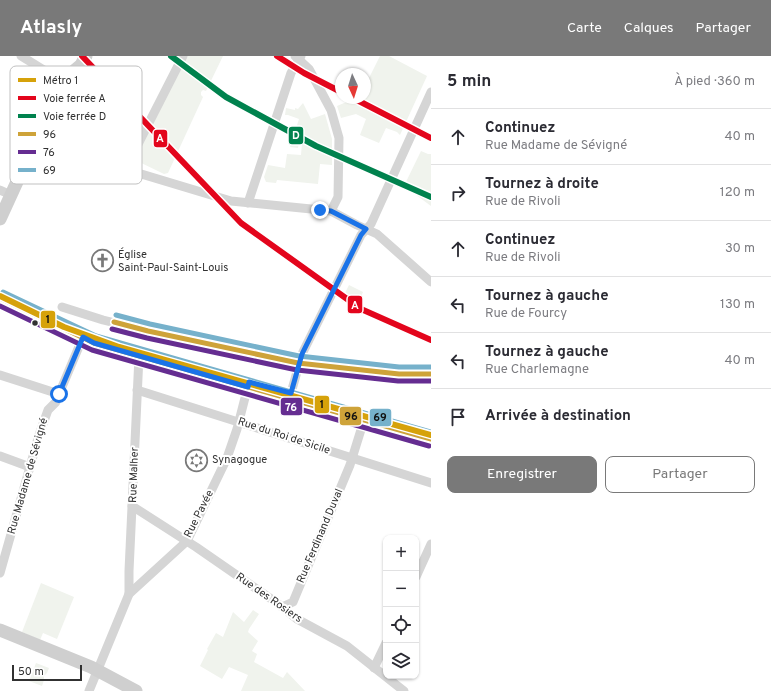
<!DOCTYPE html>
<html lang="fr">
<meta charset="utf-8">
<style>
:root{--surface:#fff;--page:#f7f7f7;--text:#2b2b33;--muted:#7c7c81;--line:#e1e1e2;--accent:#797979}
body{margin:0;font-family:Overpass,sans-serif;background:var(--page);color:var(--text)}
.controls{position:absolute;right:12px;bottom:12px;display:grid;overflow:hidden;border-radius:8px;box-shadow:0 1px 3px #0004}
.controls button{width:36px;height:36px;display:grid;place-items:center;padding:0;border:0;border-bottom:1px solid var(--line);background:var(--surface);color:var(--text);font:20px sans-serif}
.compass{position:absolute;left:335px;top:12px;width:36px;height:36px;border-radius:50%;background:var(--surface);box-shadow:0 1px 3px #0004;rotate:176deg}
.scale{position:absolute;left:12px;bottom:10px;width:70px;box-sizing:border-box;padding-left:4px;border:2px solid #313131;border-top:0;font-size:11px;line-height:14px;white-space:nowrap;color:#313131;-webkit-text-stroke:3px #fff;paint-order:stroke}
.stop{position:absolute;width:12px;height:12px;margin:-9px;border:3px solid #1a73e8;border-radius:50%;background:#fff}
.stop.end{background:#1a73e8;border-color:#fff;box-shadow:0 1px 4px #0008}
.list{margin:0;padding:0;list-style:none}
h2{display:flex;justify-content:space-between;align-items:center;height:52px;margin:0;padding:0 16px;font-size:17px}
h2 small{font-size:13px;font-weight:400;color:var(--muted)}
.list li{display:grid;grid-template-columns:26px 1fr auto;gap:12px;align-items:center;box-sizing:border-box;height:56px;padding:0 16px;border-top:1px solid var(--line)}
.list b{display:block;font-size:15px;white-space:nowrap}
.list p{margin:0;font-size:13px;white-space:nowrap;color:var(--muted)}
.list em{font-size:13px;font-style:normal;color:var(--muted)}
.actions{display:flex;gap:8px;padding:12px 16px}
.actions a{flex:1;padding:9px 0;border:1px solid var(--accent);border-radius:8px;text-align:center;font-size:14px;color:var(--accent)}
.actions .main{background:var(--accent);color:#fff}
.icon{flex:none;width:22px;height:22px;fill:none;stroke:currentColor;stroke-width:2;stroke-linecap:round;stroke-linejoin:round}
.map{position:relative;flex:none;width:431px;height:635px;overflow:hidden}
header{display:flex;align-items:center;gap:24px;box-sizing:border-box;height:56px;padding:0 20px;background:var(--accent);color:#fff}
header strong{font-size:19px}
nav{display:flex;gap:22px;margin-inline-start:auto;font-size:14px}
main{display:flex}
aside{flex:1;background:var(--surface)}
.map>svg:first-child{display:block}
.green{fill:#f0f3ed}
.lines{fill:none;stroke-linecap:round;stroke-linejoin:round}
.street{stroke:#d5d5d5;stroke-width:9}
.secondary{stroke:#cfcfcf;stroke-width:13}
.bus-1-casing{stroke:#fff;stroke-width:8}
.bus-2-casing{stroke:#fff;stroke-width:8}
.bus-3-casing{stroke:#fff;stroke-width:8}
.bus-1{stroke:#cea339;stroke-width:5}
.bus-2{stroke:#652d91;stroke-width:5}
.bus-3{stroke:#76b1cb;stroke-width:5}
.rail-1-casing{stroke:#fff;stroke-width:9}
.rail-2-casing{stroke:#fff;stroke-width:9}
.rail-1{stroke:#e3051c;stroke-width:6}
.rail-2{stroke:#00824e;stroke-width:6}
.metro-1-casing{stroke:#fff;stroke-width:9}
.metro-1{stroke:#d6a20a;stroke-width:6}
.route{stroke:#1a73e8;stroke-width:5}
.bus-dot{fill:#313131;stroke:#fff;stroke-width:1.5}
.labels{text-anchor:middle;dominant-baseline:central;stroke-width:4;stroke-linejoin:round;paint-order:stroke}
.poi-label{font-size:11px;fill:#313131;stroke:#fff;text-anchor:start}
.street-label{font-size:11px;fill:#313131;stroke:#fff}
.key{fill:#fff;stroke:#c1c1c1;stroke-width:1}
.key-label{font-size:11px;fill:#313131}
.line-badge{stroke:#fff;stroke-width:1.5}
.badge-label{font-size:11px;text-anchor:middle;font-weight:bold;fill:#fff}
.pale-badge-label{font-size:11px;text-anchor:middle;font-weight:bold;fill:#111}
</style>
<header>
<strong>Atlasly</strong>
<nav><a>Carte</a><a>Calques</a><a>Partager</a></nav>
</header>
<main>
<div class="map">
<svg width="431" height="635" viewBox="0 0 431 635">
<rect width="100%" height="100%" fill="#fff"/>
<g class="green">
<polygon points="186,0 223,0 206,35 203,34 201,36 201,39 203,41 168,117 164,118 133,103"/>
<polygon points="380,0 389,0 427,20 400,79 397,76 386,72 379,87 360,79 366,63 356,58 341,62 337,50 351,44 352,42 365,42 365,30"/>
<polygon points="303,47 311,63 325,58 332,83 332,109 320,108 318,128 277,124 276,127 266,126 264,121 268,109 285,112 287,98 301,99 302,87 299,87 298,92 290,91 299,63 288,59 285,59 286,52 295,54 295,52 298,53"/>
<polygon points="421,95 428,98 431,98 431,150 404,130"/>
<polygon points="349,229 363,236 356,252 341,245"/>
<polygon points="41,527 74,541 57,583 43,577 40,584 22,576"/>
<polygon points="253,554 259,558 249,573 248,576 258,585 252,595 257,598 254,606 283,622 287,616 305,635 241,635 248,619 229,611 222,623 200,610 208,594 207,593 216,577 223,581 233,556 244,566"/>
<polygon points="36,607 49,612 47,617 44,620 44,624 42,630 29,625"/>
</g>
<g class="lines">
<g class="street">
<polyline points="21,0 65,27"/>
<polyline points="295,0 309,13 331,54 339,82 338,141 331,155"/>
<polyline points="32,94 52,98 89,100 128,114 231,145 331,155 357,169 377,178 431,226"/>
<polyline points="128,114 131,102 183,0"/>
<polyline points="0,134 11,139"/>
<polyline points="248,147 291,17 301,0"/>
<polyline points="0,242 94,287 254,333"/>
<polyline points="62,251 103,264 148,275 298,307 399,318 431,318"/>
<polyline points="0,319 59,338"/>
<polyline points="137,334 431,427"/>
<polyline points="280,340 431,383"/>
<polyline points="0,400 30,411"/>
<polyline points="132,450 196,491 277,547 297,563 347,590 404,635"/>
<polyline points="0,517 39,379 48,354 56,346 59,338 83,281"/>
<polyline points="416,521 431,488"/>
<polyline points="129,538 129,515 139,300"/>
<polyline points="282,551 293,546 350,409 364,364"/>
<polyline points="374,612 386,587"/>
<polyline points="89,635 129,538 187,485 227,402 237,373 249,326 291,337 302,298 361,179 371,168 431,36"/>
</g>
<g class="secondary">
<polyline points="0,163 48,58 65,27 75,14 81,9 86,0"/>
<polyline points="0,574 91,611 136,635"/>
</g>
<defs>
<g id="bus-1">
<polyline points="0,242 94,287 431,383"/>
<polyline points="114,266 148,275 298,307 399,318 431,318"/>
</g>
<g id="bus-2">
<polyline points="0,250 92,294 429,390"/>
<polyline points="112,273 147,282 297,314 398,325 431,325"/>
</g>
<g id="bus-3">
<polyline points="3,236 96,280 431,376"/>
<polyline points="116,259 150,268 299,300 399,311 431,311"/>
</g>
</defs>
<use href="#bus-1" class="bus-1-casing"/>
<use href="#bus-2" class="bus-2-casing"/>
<use href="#bus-3" class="bus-3-casing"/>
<use href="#bus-1" class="bus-1"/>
<use href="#bus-2" class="bus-2"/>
<use href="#bus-3" class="bus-3"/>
<defs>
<g id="rail-1">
<polyline points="82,0 241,167 361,253 431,284"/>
<polyline points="277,0 304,17 341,36"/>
<polyline points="353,42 431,82"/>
</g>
<polyline id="rail-2" points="171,0 226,41 316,90 431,141"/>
</defs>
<use href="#rail-1" class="rail-1-casing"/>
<use href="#rail-2" class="rail-2-casing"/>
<use href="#rail-1" class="rail-1"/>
<use href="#rail-2" class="rail-2"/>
<defs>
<polyline id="metro-1" points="0,240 64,271 119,291 431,379"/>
</defs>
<use href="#metro-1" class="metro-1-casing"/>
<use href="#metro-1" class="metro-1"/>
</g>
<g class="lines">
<polyline class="route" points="59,338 83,281 94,287 248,331 249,326 291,337 302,298 361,179 366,173 331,155 320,154"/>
</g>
<defs>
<symbol id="church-ring" viewBox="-11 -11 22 22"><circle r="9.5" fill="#fff" stroke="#797979" stroke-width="1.5"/><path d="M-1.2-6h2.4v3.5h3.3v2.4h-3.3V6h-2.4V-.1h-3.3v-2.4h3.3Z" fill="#797979"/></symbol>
<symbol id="synagogue-ring" viewBox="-11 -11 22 22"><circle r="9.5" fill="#fff" stroke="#797979" stroke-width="1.5"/><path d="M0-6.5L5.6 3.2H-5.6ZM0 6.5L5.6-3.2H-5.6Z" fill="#797979"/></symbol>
</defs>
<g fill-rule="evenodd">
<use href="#church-ring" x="90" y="192" width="25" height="25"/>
<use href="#synagogue-ring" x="184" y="392" width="25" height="25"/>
</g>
<circle class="bus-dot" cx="35" cy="267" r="3.5"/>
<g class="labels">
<g class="poi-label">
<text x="118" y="199">Église<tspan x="118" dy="13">Saint-Paul-Saint-Louis</tspan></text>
<text x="212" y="404">Synagogue</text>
</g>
<g class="street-label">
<text transform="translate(284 380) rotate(18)">Rue du Roi de Sicile</text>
<text transform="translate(134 419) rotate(-88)">Rue Malher</text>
<text transform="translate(28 420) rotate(-74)">Rue Madame de Sévigné</text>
<text transform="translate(199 458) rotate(-63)">Rue Pavée</text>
<text transform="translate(320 480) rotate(-67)">Rue Ferdinand Duval</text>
<text transform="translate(269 542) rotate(35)">Rue des Rosiers</text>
</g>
</g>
<rect x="10" y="10" width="132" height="118" rx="6" class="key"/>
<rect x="18" y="22" width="18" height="4" fill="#d6a20a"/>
<rect x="18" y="40" width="18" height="4" fill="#e3051c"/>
<rect x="18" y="58" width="18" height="4" fill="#00824e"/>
<rect x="18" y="76" width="18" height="4" fill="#cea339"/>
<rect x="18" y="94" width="18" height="4" fill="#652d91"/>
<rect x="18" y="112" width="18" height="4" fill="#76b1cb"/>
<g class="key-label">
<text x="43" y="28">Métro 1</text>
<text x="43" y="46">Voie ferrée A</text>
<text x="43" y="64">Voie ferrée D</text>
<text x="43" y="82">96</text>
<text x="43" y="100">76</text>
<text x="43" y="118">69</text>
</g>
<g class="line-badge">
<rect x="288" y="70" width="16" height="19" rx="4" fill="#00824e"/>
<rect x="153" y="73" width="15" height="19" rx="4" fill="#e3051c"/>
<rect x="347" y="239" width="16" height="19" rx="4" fill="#e3051c"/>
<rect x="40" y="254" width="16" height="19" rx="4" fill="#d6a20a"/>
<rect x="314" y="339" width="16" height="19" rx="4" fill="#d6a20a"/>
<rect x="280" y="341" width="23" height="19" rx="4" fill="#652d91"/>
<rect x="339" y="350" width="23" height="20" rx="4" fill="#cea339"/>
<rect x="369" y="352" width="23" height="19" rx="4" fill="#76b1cb"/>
</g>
<g class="badge-label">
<text x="296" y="83">D</text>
<text x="160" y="86">A</text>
<text x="355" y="253">A</text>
<text x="291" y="355">76</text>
</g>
<g class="pale-badge-label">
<text x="48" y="267">1</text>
<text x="322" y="352">1</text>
<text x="351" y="364">96</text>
<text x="380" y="365">69</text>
</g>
</svg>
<div class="controls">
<button>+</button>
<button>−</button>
<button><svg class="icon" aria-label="locate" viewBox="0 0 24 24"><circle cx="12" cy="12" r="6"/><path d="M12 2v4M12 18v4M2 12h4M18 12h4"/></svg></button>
<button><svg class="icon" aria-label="layers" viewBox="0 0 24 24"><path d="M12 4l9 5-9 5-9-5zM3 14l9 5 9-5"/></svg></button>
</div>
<svg class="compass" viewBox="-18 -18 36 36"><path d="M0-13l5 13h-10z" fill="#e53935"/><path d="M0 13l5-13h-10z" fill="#7c7c81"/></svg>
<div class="scale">50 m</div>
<div class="stop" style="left:59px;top:338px"></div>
<div class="stop end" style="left:320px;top:154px"></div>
</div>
<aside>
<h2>5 min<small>À pied · 360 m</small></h2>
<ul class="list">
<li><svg class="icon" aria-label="ahead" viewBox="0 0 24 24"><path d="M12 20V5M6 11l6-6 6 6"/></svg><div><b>Continuez</b><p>Rue Madame de Sévigné</p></div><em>40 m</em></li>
<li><svg class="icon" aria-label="right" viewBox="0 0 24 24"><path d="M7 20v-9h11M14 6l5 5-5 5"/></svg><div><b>Tournez à droite</b><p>Rue de Rivoli</p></div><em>120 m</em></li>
<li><svg class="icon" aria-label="ahead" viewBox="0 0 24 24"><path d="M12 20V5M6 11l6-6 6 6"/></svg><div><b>Continuez</b><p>Rue de Rivoli</p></div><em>30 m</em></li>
<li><svg class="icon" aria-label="left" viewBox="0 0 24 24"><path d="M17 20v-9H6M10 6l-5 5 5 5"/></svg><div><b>Tournez à gauche</b><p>Rue de Fourcy</p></div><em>130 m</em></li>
<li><svg class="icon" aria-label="left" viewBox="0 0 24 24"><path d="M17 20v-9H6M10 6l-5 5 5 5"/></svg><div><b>Tournez à gauche</b><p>Rue Charlemagne</p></div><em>40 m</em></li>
<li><svg class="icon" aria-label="arrive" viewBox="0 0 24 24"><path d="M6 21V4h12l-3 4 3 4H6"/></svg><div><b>Arrivée à destination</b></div></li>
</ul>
<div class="actions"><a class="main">Enregistrer</a><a>Partager</a></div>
</aside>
</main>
